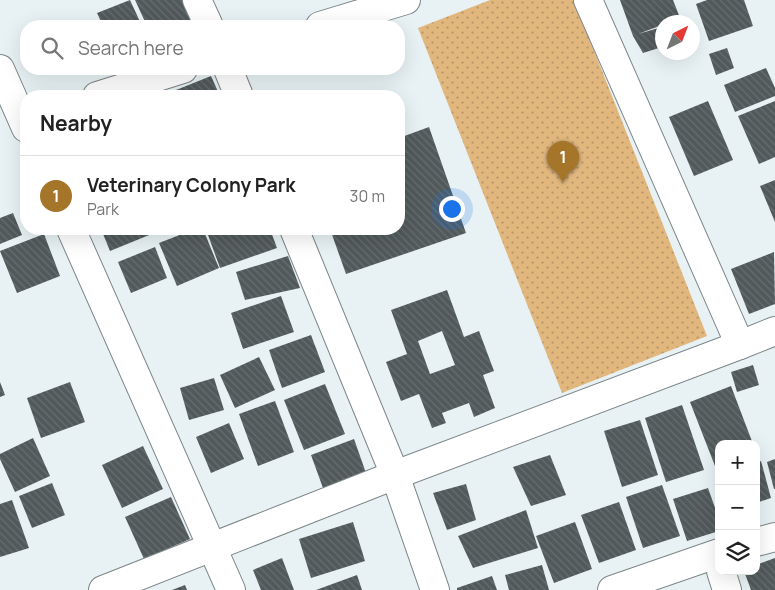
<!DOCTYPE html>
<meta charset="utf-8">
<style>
:root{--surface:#fff;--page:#f6f6f6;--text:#222;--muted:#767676;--line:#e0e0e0;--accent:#a57529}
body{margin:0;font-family:Manrope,sans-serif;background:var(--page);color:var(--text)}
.controls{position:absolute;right:15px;bottom:15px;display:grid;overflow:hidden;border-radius:10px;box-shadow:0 5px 20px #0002}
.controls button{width:45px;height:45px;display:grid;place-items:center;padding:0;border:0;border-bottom:1px solid var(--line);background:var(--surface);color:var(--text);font:25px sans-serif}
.compass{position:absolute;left:655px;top:15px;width:45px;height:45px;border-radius:50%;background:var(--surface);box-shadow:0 5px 20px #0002;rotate:42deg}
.you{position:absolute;left:451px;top:208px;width:18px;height:18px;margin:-12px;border:4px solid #fff;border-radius:50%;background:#1a73e8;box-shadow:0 0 0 8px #1a73e833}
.badge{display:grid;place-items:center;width:32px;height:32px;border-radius:50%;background:var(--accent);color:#fff;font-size:16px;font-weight:700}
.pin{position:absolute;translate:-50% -41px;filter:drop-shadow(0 1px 2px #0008)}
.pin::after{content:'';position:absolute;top:26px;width:18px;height:15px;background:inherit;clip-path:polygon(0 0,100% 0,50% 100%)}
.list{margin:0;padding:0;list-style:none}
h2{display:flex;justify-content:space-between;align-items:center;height:65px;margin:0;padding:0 20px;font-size:21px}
h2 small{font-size:16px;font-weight:400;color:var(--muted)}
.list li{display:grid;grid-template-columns:32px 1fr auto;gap:15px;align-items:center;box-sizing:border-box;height:80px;padding:0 20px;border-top:1px solid var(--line)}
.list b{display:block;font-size:19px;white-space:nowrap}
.list p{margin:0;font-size:16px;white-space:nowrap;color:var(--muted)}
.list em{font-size:16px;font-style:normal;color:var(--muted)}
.icon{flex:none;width:28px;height:28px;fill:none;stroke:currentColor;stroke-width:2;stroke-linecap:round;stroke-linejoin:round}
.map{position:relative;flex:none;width:775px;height:590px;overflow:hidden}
.search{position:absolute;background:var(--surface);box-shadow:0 5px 20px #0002;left:20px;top:20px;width:385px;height:55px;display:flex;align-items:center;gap:12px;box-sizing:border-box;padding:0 18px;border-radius:20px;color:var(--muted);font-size:19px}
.panel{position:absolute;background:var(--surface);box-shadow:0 5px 20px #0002;left:20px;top:90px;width:385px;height:145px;border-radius:20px}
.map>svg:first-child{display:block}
.grass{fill:url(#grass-dots)}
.building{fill:url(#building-back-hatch);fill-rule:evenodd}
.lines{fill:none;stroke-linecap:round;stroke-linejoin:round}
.street-casing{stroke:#7c8587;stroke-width:30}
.street{stroke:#fff;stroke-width:28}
</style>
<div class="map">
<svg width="775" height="590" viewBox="0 0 775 590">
<defs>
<pattern id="grass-dots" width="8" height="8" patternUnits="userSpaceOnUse" patternTransform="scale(1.25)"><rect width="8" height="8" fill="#e1b77e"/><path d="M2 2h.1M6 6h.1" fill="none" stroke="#b79568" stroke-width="1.8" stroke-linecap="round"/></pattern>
<pattern id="building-back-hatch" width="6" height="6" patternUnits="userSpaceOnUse" patternTransform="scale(1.25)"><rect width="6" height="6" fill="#51595b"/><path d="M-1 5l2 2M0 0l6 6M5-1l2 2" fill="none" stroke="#676e70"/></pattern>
</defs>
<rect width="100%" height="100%" fill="#e8f2f4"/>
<polygon class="grass" points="490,0 574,0 707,336 562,393 418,28"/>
<g class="building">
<polygon points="130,0 142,26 103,26 97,13"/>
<polygon points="135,0 184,0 196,26 147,26"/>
<polygon points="620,0 673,0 680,18 670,22 662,22 662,25 638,34 662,27 662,47 643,53 633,36"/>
<polygon points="707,0 744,0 753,26 709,41 696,4"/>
<polygon points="727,48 734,68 716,75 709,54"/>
<polygon points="766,68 775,88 775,96 735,112 724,85"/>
<polygon points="211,76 220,96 161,96"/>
<polygon points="708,101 733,160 694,176 669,117"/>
<polygon points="775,101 775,157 759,164 738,116"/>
<polygon points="429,127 466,233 346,274 330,229 399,229 399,138"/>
<polygon points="775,180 775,222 760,186"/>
<polygon points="13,213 22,235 0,244 0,218"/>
<polygon points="101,229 158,229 159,231 110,251"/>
<polygon points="195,229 203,229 219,268 177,286 159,243"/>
<polygon points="224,229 270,229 277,248 220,268 208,235"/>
<polygon points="44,234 60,276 17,293 0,251"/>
<polygon points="155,247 167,278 131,293 118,262"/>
<polygon points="774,252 775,304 749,314 731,269"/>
<polygon points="288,256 300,288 245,300 236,272"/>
<path d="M 447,290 L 464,337 L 479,331 L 494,371 L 483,375 L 495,408 L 474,417 L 469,403 L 442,413 L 446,423 L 432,428 L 419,394 L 401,401 L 386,362 L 407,354 L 391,310 ZM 442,331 L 455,365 L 430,374 L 418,341 Z"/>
<polygon points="281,296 294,332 243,349 231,313"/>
<polygon points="311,335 325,372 282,388 269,350"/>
<polygon points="259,357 275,390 235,408 220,375"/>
<polygon points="753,365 759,385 737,392 731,372"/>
<polygon points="214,378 224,410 189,420 180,388"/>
<polygon points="0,382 5,395 0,397"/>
<polygon points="70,382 85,422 41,438 27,398"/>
<polygon points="325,384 345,434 304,450 284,400"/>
<polygon points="731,386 753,444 719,444 719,464 715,466 690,402"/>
<polygon points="275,401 294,452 258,466 239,414"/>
<polygon points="682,405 704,470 666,482 645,418"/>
<polygon points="640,420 658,475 622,487 604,431"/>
<polygon points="229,423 244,459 211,473 196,437"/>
<polygon points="33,438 50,476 15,492 0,459 0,454"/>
<polygon points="354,439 366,473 323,488 311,455"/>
<polygon points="143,446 163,489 122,508 102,465"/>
<polygon points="550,455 566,495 531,506 513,467"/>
<polygon points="775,459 775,489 774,489 767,462"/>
<polygon points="761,461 771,498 756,503 756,463"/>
<polygon points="52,483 65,515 32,528 19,496"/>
<polygon points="466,484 476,520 447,530 433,493"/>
<polygon points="662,485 680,536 643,548 626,497"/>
<polygon points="708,488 719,519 719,531 687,541 673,499"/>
<polygon points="171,497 190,539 144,559 125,517"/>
<polygon points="12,500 29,548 0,557 0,504"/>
<polygon points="619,502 636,550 599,563 581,515"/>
<polygon points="526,510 538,548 473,568 458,536"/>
<polygon points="353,522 365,561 311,578 299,539"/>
<polygon points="575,522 592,569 554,583 536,536"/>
<polygon points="282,558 294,590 261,590 253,570"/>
<polygon points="775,558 775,590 751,590 744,571 756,571 756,565"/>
<polygon points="542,565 549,590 509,590 505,575"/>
<polygon points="357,575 362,590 316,590"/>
<polygon points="492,576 497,590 457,590 457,588"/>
<polygon points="185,585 187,590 172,590"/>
</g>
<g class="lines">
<defs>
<g id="street">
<polyline points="197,0 209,26"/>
<polyline points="588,0 740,345"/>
<polyline points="320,26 406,0"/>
<polyline points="0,69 26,128"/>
<polyline points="228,69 239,96"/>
<polyline points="97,96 183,69"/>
<polyline points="71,229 231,590"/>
<polyline points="294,229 395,475 435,590"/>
<polyline points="756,542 775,537"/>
<polyline points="721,571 727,590"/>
<polyline points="103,590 395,475 740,345 775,331"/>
<polyline points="612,590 719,553"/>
</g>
</defs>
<use href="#street" class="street-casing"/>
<use href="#street" class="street"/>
</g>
</svg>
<div class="controls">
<button>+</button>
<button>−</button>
<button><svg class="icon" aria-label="layers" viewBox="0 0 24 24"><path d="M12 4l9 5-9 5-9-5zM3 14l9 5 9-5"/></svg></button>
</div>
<svg class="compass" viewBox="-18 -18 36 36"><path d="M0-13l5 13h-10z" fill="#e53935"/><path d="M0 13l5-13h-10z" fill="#767676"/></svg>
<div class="you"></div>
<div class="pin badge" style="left:563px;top:182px">1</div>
<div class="search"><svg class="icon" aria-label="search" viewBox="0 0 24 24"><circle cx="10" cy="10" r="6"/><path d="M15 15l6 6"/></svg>Search here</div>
<section class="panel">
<h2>Nearby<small></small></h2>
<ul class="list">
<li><span class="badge">1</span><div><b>Veterinary Colony Park</b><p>Park</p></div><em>30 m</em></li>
</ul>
</section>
</div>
